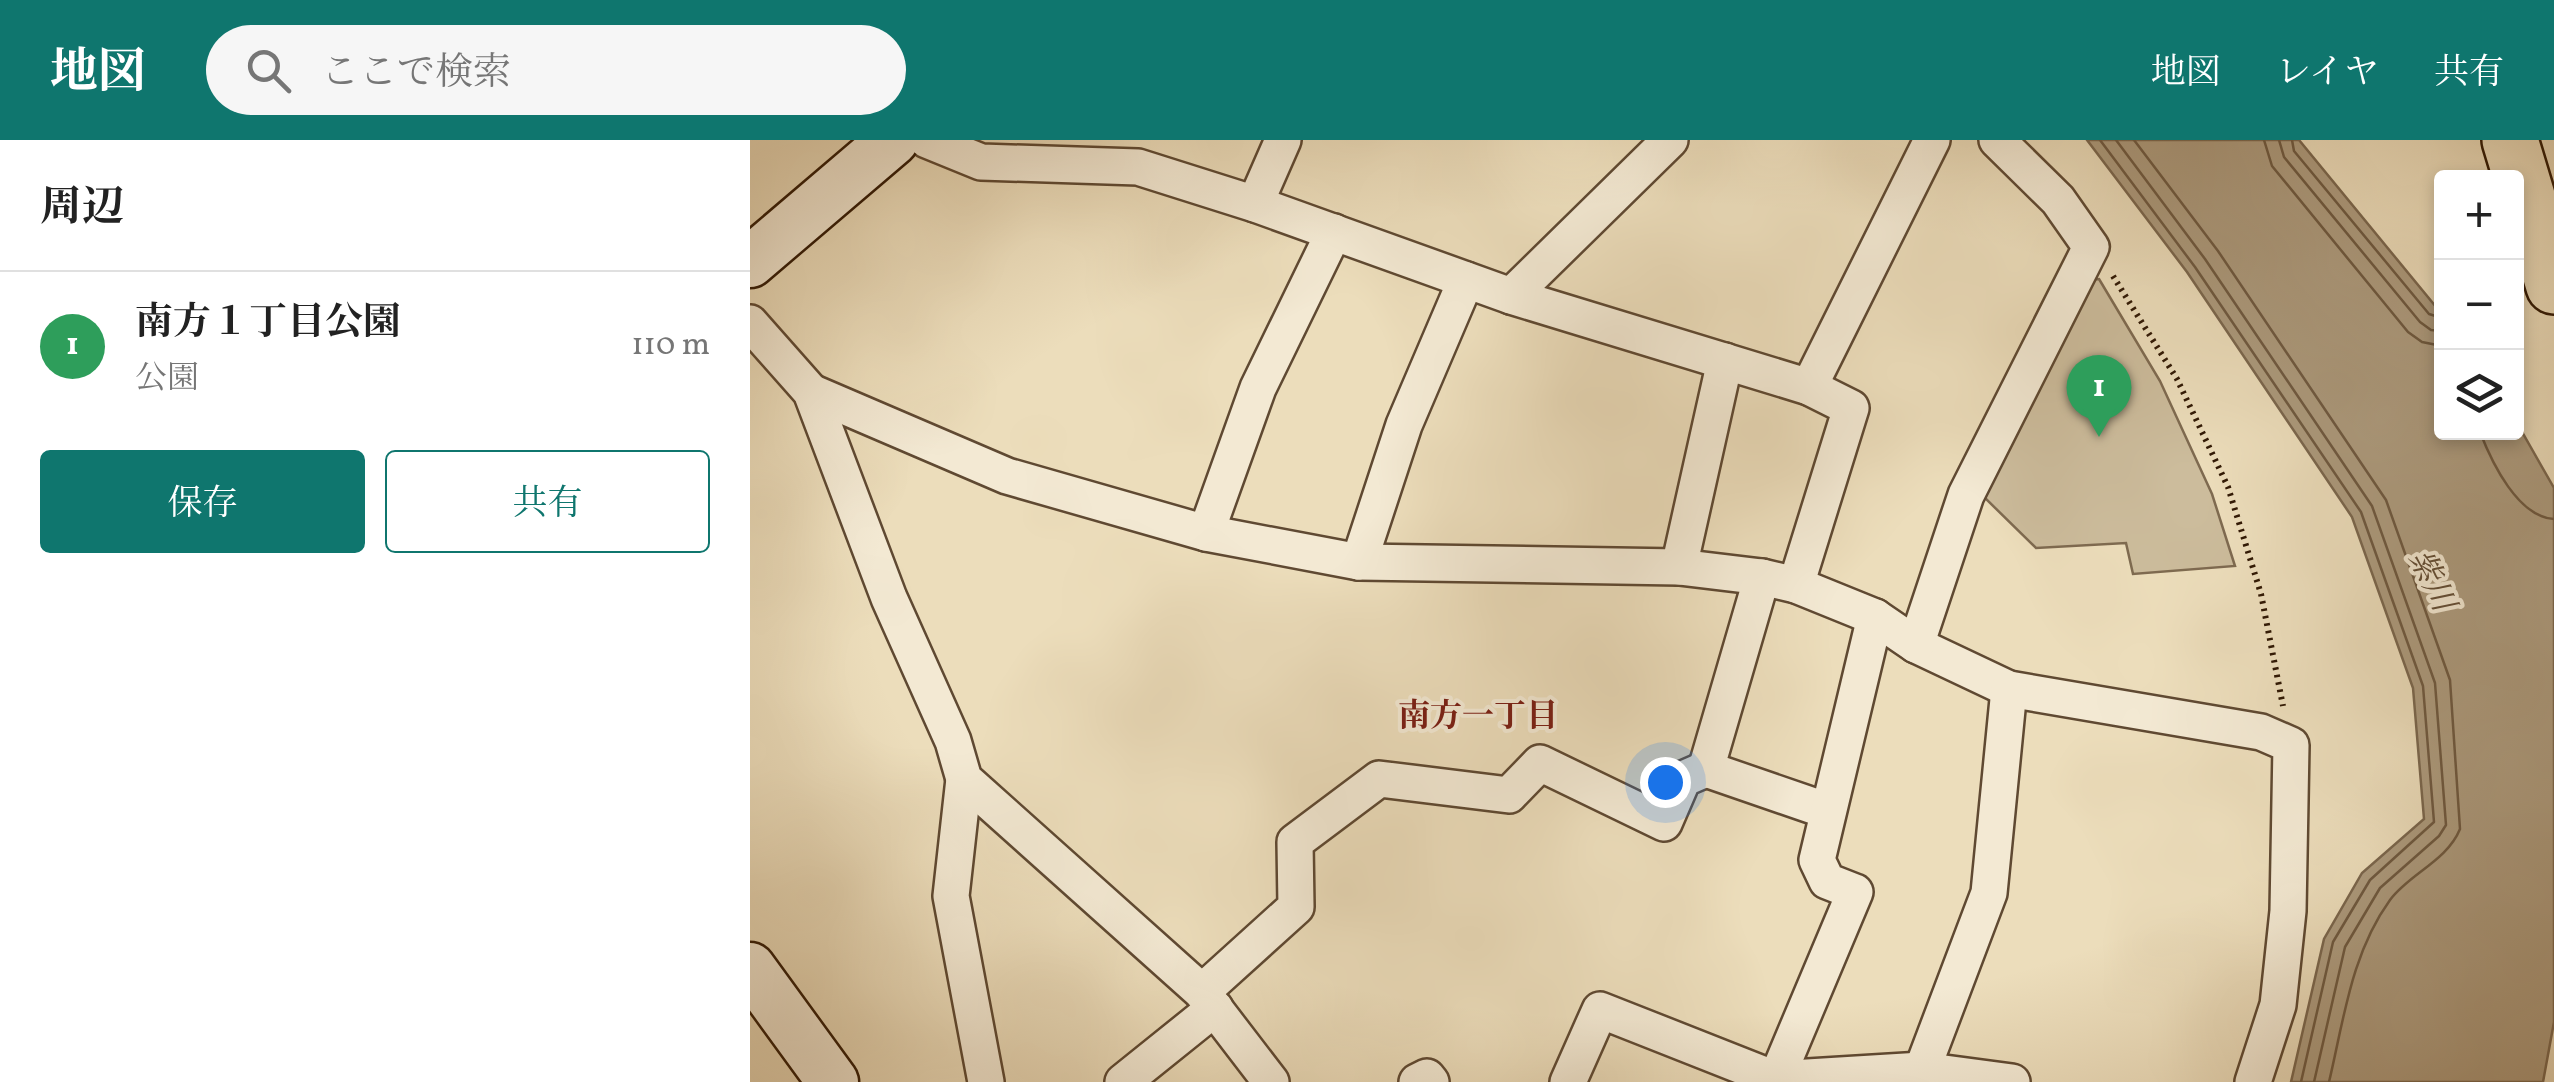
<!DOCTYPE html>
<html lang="ja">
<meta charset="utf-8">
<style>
:root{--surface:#fff;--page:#f6f6f6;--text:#222;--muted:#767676;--line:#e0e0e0;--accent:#0f766e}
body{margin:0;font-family:Vollkorn,"Noto Serif JP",serif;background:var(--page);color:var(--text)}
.controls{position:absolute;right:30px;top:30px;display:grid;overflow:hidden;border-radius:10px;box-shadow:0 5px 15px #0003}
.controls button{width:90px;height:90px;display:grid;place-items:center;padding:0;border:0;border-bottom:2px solid var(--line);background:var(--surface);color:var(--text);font:50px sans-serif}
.you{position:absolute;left:915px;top:642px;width:35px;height:35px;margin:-25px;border:8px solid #fff;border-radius:50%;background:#1a73e8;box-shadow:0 0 0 15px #1a73e833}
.badge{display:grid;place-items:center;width:65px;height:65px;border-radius:50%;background:var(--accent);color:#fff;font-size:32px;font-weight:700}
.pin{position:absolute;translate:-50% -82px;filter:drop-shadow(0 2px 5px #0008)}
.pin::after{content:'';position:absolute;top:52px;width:35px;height:30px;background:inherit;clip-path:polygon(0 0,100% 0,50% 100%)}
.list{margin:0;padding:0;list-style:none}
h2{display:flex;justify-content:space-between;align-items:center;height:130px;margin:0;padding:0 40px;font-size:42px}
h2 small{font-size:32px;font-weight:400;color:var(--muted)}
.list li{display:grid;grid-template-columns:65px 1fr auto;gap:30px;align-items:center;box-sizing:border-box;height:150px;padding:0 40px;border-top:2px solid var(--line)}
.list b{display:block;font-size:38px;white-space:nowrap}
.list p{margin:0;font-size:32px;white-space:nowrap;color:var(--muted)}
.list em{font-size:32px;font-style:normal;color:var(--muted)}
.actions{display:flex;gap:20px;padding:30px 40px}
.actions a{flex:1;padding:22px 0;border:2px solid var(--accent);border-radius:10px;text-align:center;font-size:35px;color:var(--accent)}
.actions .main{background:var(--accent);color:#fff}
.icon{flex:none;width:55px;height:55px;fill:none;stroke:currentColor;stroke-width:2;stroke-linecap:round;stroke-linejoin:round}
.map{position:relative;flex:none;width:1804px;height:942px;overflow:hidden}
header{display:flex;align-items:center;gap:60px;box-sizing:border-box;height:140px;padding:0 50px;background:var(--accent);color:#fff}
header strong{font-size:48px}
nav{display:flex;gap:55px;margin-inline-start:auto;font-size:35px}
.search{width:700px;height:90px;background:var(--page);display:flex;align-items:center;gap:25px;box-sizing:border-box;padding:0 35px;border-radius:55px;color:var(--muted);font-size:38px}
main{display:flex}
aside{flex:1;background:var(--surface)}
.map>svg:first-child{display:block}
.green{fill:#ccbc9c;stroke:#7e6a50;stroke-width:2.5}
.water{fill:#ac9a7d;stroke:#7a664d;stroke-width:2.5}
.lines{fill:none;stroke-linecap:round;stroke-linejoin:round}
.shore{stroke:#6e5940;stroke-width:2.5}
.street-casing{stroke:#5f4932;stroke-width:40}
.secondary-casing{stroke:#301804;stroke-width:55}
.primary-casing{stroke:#301804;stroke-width:60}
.path{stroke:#301804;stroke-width:6;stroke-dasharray:2.5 5;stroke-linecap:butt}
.street{stroke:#f3e9d3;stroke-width:35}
.secondary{stroke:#f3e9d3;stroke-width:50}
.primary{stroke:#ecddbb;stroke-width:55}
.labels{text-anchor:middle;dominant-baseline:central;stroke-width:8;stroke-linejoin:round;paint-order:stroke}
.water-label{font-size:32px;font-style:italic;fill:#624c34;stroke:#f3e9d3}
.neighbourhood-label{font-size:32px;font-weight:bold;fill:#7a1f14;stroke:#f3e9d3}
</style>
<header>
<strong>地図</strong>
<div class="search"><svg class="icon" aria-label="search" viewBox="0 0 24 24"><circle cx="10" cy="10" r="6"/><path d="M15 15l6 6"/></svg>ここで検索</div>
<nav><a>地図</a><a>レイヤ</a><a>共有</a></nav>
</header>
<main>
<aside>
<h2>周辺<small></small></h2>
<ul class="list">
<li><span class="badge" style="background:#2e9e5b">1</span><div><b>南方１丁目公園</b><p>公園</p></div><em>110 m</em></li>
</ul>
<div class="actions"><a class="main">保存</a><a>共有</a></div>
</aside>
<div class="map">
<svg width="1804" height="942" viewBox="0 0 1804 942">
<rect width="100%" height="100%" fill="#ecddbb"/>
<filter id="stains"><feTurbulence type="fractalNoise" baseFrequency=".002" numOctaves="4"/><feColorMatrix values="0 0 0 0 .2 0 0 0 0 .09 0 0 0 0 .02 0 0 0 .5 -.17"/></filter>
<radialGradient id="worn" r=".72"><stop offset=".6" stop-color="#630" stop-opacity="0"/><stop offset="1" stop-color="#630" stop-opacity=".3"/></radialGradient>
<polygon class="green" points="1349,139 1410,241 1462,354 1485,426 1383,434 1376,403 1286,408 1234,357 1337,140"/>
<polygon class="water" points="1337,0 1549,0 1691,173 1692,292 1766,292 1767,283 1804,348 1804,882 1793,942 1541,942 1574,799 1612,733 1674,679 1663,548 1602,377 1437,132"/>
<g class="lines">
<g class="shore">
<polyline points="1350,0 1445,127 1611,372 1673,546 1684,682 1620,740 1583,802 1551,942"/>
<polyline points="1366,0 1455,119 1622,366 1685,543 1696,685 1689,696 1630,748 1595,807 1564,942"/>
<path d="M 1384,0 L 1468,111 L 1636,360 L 1700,540 L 1710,689 C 1697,721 1659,734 1640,760 C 1601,814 1594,879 1579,942"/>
<polyline points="1514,0 1522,26 1658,192 1672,202 1692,206"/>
<polyline points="1529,0 1534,17 1670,182 1681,190 1692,191"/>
<polyline points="1542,0 1544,11 1679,174 1692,178"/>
<path d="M 1730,292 C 1742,323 1768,377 1804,379"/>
</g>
<defs>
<g id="street">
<polyline points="177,0 231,22 388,27 505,64 761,156 1059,247 1101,268 1046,445"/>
<polyline points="505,64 533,0"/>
<polyline points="761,156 920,0"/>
<polyline points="0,183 61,252 139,458 203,601 214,639 452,852 521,942"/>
<polyline points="1059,247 1182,0"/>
<polyline points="61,252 257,336 456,393 609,422 929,427 1012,437 1046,445 1125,477 1166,505 1259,549 1511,592 1541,605 1538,771 1528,865 1503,942"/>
<polyline points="456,393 508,248 584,92"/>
<polyline points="609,422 654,285 716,140"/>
<polyline points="929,427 975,221"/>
<polyline points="1012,437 956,629 1078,671"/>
<polyline points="1166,505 1216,355 1341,107 1308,60 1247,0"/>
<polyline points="214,639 201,756 236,942"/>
<polyline points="452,852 546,767 545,702 629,639 759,655 790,623 914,683 933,639 956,629"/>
<polyline points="1172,930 1239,753 1259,549"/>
<polyline points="373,942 465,868"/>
<polyline points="667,942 677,937 681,942"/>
<polyline points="818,942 850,870 1025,939 1172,930 1262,942"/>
<polyline points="1025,942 1105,752 1077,741 1067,720 1125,477"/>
</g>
<g id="secondary">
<polyline points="0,122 143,0"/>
<polyline points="0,828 83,942"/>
</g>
<polyline id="primary" points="1760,0 1804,146"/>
</defs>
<use href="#street" class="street-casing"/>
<use href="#secondary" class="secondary-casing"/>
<use href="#primary" class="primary-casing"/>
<polyline class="path" points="1363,136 1427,239 1478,347 1511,454 1533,566"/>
<use href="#street" class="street"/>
<use href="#secondary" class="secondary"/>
<use href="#primary" class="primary"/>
</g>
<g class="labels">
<g class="water-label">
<text transform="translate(1680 441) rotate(64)">紫川</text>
</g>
<g class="neighbourhood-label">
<text x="728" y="578">南方一丁目</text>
</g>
</g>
<rect width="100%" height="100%" filter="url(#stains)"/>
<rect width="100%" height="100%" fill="url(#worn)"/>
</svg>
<div class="controls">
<button>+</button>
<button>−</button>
<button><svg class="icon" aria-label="layers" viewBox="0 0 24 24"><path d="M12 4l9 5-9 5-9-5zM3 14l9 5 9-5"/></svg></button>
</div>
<div class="you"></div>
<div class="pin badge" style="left:1349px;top:297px;background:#2e9e5b">1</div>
</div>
</main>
